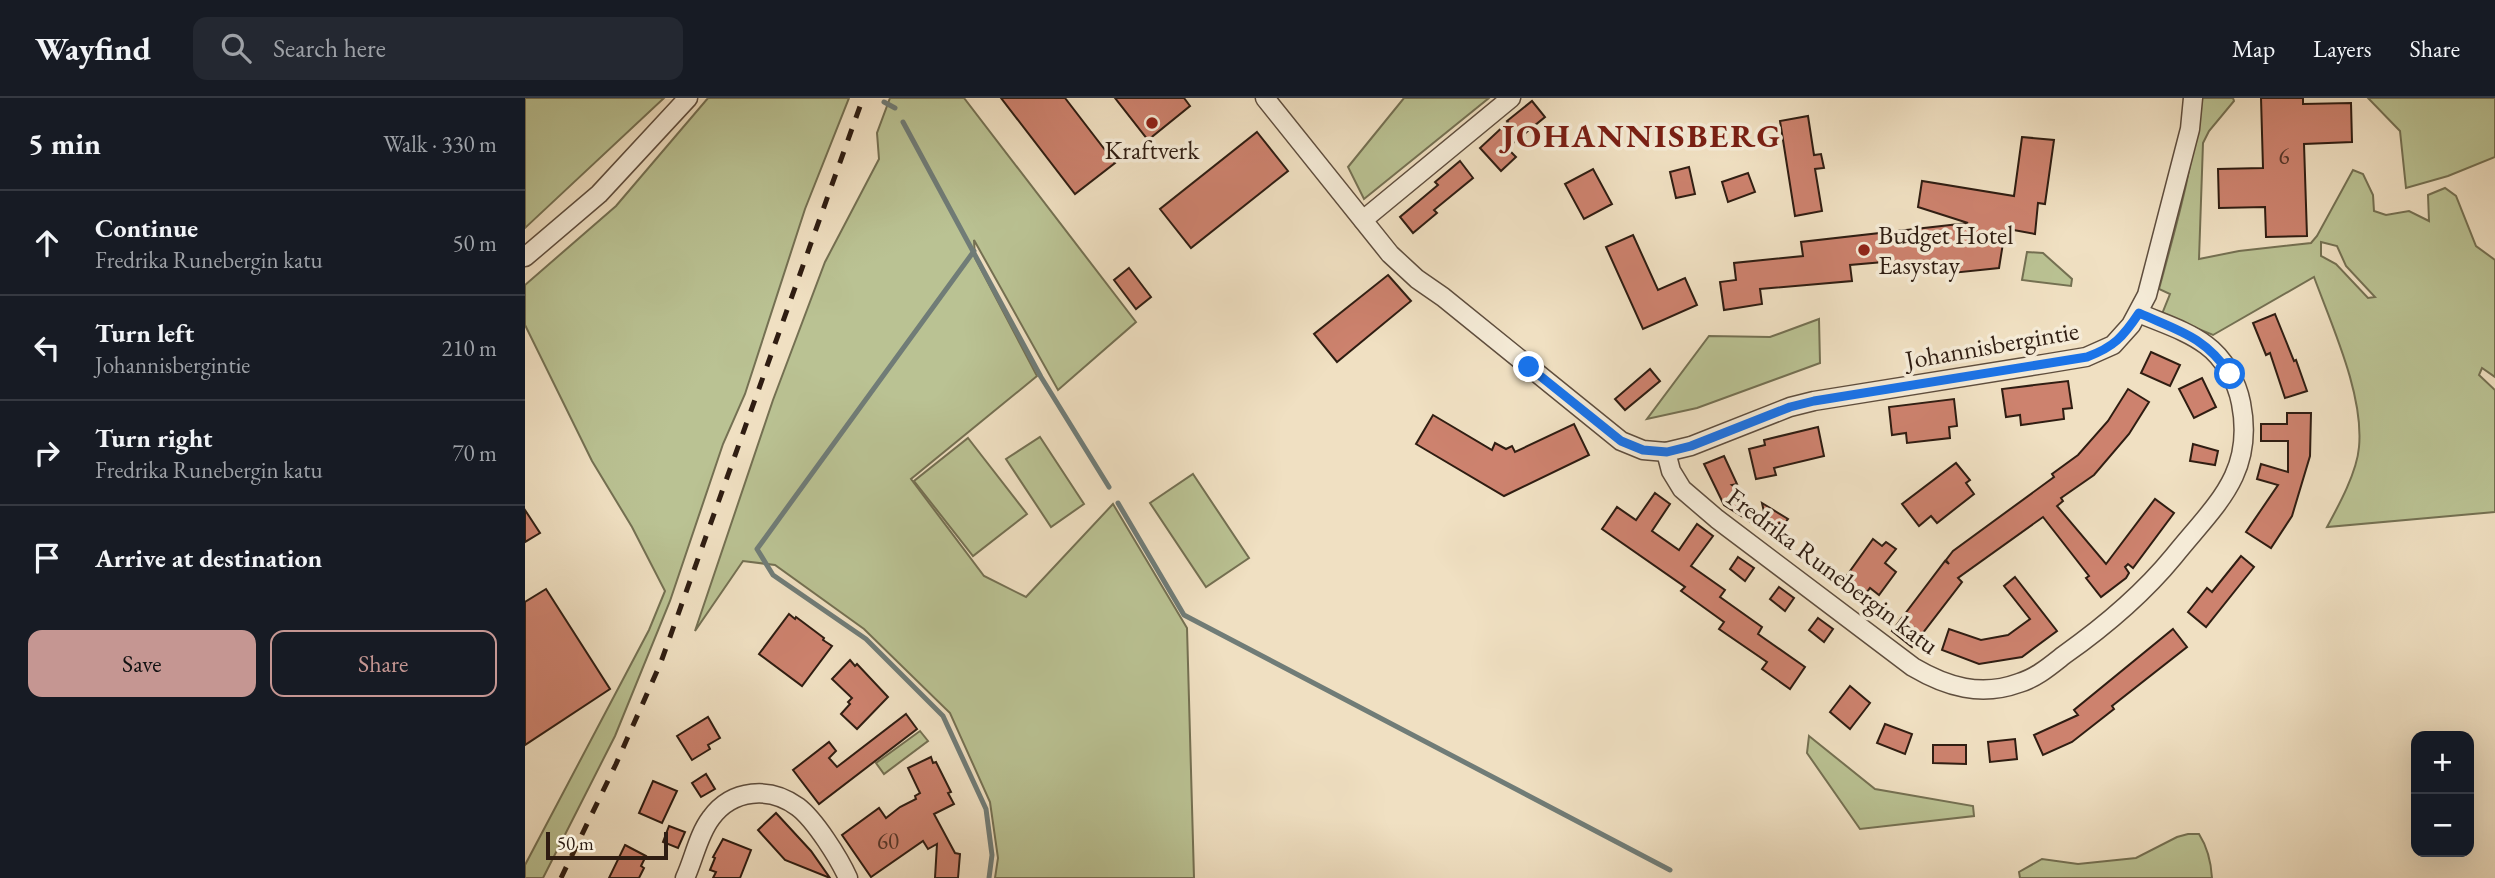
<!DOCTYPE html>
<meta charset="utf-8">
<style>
:root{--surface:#171b24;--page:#242831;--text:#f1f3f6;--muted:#9ea1a6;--line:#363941;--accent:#c59692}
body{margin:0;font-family:"EB Garamond",serif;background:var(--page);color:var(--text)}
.controls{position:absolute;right:21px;bottom:21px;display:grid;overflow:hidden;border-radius:14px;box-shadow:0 7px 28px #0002}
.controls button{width:63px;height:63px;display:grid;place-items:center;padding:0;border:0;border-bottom:2px solid var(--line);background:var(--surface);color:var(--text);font:35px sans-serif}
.scale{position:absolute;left:21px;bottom:18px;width:122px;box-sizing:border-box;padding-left:7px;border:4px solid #2f1d12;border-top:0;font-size:19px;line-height:24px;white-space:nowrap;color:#2f1d12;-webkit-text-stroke:5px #f5ebd7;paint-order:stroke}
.stop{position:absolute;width:21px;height:21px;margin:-16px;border:5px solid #1a73e8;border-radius:50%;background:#fff}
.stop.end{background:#1a73e8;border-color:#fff;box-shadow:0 2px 7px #0008}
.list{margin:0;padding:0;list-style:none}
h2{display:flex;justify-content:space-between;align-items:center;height:91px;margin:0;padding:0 28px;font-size:30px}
h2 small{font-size:23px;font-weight:400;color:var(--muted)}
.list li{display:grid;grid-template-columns:46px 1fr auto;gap:21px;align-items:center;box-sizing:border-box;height:105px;padding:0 28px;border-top:2px solid var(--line)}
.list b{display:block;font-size:26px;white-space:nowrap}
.list p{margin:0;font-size:23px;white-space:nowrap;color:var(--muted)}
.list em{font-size:23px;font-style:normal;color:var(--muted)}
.actions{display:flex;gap:14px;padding:21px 28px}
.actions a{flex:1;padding:16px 0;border:2px solid var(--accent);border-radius:14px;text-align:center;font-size:24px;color:var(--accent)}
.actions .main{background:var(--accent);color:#111}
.icon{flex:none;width:38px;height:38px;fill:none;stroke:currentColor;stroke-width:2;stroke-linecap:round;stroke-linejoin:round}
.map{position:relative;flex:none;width:1970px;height:780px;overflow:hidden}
header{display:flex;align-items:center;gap:42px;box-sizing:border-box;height:98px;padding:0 35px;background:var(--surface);border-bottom:2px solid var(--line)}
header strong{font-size:33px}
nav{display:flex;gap:38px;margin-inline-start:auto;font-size:24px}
.search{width:490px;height:63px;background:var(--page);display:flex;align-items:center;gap:18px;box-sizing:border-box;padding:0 24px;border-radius:14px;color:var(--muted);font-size:26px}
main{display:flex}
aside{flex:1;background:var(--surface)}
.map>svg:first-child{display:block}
.green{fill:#bac293;stroke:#747052;stroke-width:2;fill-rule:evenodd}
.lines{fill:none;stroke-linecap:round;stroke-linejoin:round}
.stream{stroke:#707c77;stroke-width:5}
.building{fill:#cd826e;stroke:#2f1d12;stroke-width:2}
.minor-casing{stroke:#5f4e3e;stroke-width:21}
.minor{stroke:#f5ebd7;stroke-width:18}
.rail{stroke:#2f1d12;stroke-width:5;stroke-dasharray:12 12;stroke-linecap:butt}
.route{stroke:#1a73e8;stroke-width:9}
.poi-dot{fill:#8f2418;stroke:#f5ebd7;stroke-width:2.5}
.labels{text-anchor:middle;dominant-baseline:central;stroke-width:7;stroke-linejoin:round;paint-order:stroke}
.number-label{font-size:23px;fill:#563629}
.poi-label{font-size:26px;fill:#2f1d12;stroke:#f5ebd7}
.street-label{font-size:26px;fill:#2f1d12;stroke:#f5ebd7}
.district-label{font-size:33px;font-weight:bold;letter-spacing:2px;fill:#7a1f14;stroke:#f5ebd7}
</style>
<header>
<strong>Wayfind</strong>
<div class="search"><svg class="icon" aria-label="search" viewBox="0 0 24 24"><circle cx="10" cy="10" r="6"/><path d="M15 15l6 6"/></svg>Search here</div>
<nav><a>Map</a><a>Layers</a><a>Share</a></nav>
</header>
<main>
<aside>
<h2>5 min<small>Walk · 330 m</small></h2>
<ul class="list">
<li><svg class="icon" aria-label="ahead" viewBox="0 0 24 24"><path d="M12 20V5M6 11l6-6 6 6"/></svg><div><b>Continue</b><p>Fredrika Runebergin katu</p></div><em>50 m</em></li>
<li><svg class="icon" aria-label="left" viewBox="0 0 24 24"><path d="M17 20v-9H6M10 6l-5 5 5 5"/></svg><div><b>Turn left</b><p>Johannisbergintie</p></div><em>210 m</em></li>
<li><svg class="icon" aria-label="right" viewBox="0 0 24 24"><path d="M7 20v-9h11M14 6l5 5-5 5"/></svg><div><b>Turn right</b><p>Fredrika Runebergin katu</p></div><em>70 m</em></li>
<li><svg class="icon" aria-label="arrive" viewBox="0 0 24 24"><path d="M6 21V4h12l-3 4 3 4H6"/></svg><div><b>Arrive at destination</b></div></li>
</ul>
<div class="actions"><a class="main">Save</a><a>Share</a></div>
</aside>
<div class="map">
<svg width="1970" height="780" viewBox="0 0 1970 780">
<rect width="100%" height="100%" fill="#f0e0c2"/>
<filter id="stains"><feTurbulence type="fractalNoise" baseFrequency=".00286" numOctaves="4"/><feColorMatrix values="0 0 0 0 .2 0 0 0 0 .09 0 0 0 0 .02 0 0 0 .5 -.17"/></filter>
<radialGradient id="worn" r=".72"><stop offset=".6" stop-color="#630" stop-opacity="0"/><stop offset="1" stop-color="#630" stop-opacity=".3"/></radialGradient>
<g class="green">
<polygon points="0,0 139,0 0,130"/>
<polygon points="183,0 324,0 280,111 220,296 198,346 145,503 90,638 18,780 0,780 0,767 124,532 140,493 107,429 67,363 0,227 0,187 91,108"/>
<polygon points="365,0 439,0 611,224 533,292 449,142 450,160 512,278 386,381 459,478 501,499 588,406 662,530 669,780 470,780 473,760 465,704 425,615 339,531 250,467 218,463 170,533 248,302 300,164 354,61 352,35"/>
<polygon points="879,0 964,0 839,101 823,69"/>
<path d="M 1674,0 L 1708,0 L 1709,3 L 1684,33 L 1678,45 L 1674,161 L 1714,153 L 1786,145 L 1792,138 L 1828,72 L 1838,76 L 1848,97 L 1849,113 L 1861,117 L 1884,113 L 1904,123 L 1903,97 L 1920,90 L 1931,98 L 1951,148 L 1970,162 L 1970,279 L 1957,270 L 1954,277 L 1970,292 L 1970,414 L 1802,429 C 1814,407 1832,374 1834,349 C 1839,297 1807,228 1789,179 L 1688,237 L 1637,216 L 1645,196 L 1634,191 C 1651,128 1670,65 1674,0 ZM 1796,144 L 1812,148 L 1821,168 L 1850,199 L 1843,200 L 1811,166 L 1796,158 Z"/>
<polygon points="1843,0 1970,0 1970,59 1923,78 1881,90 1875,33"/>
<polygon points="1502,154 1518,155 1547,181 1546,188 1497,182"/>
<polygon points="1294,221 1295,265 1172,310 1122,321 1184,238 1245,239"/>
<polygon points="515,339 559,406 526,429 481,361"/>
<polygon points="443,340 502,416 448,458 389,383"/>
<polygon points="668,376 724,460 681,489 625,405"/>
<polygon points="395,633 403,643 359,676 351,665"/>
<polygon points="1284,638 1350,691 1448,708 1449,718 1335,731 1282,655"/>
<path d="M 1663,736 L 1674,736 C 1683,750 1686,763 1687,780 L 1495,780 L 1494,774 L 1517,761 L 1553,766 L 1611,760 L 1652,739 Z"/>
</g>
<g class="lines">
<g class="stream">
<polyline points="359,4 370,10"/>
<polyline points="378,24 516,279 584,389"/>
<polyline points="449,153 232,451 248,477 341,541 418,618 461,711 467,757 464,780"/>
<polyline points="593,405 659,517 1145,772"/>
</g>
</g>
<g class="building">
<polygon points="476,0 540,0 590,65 550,96"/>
<polygon points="590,0 659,0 665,8 623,42"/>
<polygon points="1736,0 1778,0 1778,6 1826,5 1827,44 1779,46 1782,138 1741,139 1740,109 1694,110 1693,71 1738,70"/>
<polygon points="1007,3 1020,19 982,50 991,59 976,73 955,50 983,24 982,23"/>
<polygon points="1283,18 1289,57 1296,56 1299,70 1290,71 1297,113 1270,118 1255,23"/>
<polygon points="732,34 763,73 666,150 635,111"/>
<polygon points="1497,39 1529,42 1520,106 1513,105 1510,136 1483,131 1483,139 1479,139 1474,170 1427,175 1427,168 1381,174 1370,163 1325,167 1327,183 1235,191 1237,206 1199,212 1195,184 1211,182 1209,165 1278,158 1276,144 1443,125 1393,109 1397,83 1489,98"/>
<polygon points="935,63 948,80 909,112 912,115 888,135 875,119 913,87 910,84"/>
<polygon points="1164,69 1170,96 1151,100 1145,74"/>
<polygon points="1068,71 1087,106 1059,121 1040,86"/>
<polygon points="1223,75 1230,94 1203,104 1197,84"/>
<polygon points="1108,137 1133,192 1160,180 1172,207 1118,231 1081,149"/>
<polygon points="604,170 626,199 611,211 589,182"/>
<polygon points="863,177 886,203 812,264 789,236"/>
<polygon points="1750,216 1769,263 1771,262 1782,293 1760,300 1745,255 1741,257 1728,225"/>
<polygon points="1626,254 1655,267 1645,288 1616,275"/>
<polygon points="1125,271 1135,283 1100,312 1090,301"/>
<polygon points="1677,280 1691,309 1669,320 1654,291"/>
<polygon points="1543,283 1547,310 1538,311 1539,321 1496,327 1495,317 1481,319 1477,291"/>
<polygon points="1603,291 1624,304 1604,336 1569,377 1536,400 1538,403 1532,408 1581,466 1630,401 1649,415 1608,470 1603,466 1600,469 1604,475 1601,480 1576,499 1561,480 1564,478 1518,419 1433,480 1437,484 1387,549 1367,533 1420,463 1424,466 1421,462 1428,453 1529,379 1527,376 1553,357 1583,323"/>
<polygon points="1429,301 1432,328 1424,329 1425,340 1382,345 1381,335 1367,337 1364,309"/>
<polygon points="1762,315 1786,315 1785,358 1767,418 1746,450 1721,434 1753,387 1732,381 1736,366 1763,374 1763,343 1736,343 1736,326 1762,326"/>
<polygon points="908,317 967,352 970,345 981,351 987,348 990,354 1049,326 1064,357 979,398 891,346"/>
<polygon points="1293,329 1299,358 1249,370 1251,377 1231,381 1224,351 1240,347 1239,342"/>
<polygon points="1668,346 1693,353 1690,367 1665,363"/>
<polygon points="1199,358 1212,386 1207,387 1214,392 1229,426 1199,407 1179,366"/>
<polygon points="1431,365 1445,382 1441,385 1449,396 1412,425 1406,418 1394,428 1377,406"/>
<polygon points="1130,395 1145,406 1127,433 1154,452 1172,426 1188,438 1166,468 1200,492 1195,499 1237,529 1233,536 1280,569 1265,591 1237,571 1242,564 1194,531 1199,524 1156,493 1160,489 1077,431 1092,409 1111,422"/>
<polygon points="1237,405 1263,421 1250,437 1243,432"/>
<polygon points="0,412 15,435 0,444"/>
<polygon points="1348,441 1357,448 1361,444 1371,451 1360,465 1371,474 1354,497 1345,490 1336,502 1315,487"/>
<polygon points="1716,458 1729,469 1681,529 1663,514 1682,490 1687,494"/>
<polygon points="1213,459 1229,470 1220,483 1205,471"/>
<polygon points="1490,479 1532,533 1497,559 1454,566 1417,552 1424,531 1456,542 1483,537 1505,521 1479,488"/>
<polygon points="1254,489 1269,500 1260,513 1245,501"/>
<polygon points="21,491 85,591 0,647 0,504"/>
<polygon points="264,516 270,521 271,519 299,540 298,542 307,548 277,588 234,556"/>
<polygon points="1293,520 1308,531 1299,544 1284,532"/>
<polygon points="1648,531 1662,549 1587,608 1589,611 1547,644 1518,657 1509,637 1553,617 1549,612"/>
<polygon points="325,562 330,568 332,566 363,599 332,631 316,616 325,606 323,604 327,600 307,581"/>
<polygon points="1325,588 1345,605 1325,631 1305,614"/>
<polygon points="381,616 392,631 294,706 268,672 304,644 311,653 304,660 312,669"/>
<polygon points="183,619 195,640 183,647 185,651 167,662 152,638"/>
<polygon points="1360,626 1387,636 1380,656 1352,645"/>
<polygon points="1490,641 1492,661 1465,664 1463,644"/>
<polygon points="1408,647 1441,647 1441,666 1408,665"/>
<polygon points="406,659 408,665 411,664 426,694 423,695 429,706 409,716 430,755 435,756 433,780 410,780 412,746 403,751 398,743 346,779 317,737 354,710 361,720 375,709 391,701 390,698 395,695 383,670"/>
<polygon points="181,676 190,691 176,699 167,685"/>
<polygon points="128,683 152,693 137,725 114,715"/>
<polygon points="251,715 286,753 305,780 260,762 233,732"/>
<polygon points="144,728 160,734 153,750 138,744"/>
<polygon points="198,741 226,752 215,780 188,780 191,774 185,772 190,760 188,759"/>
<polygon points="100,747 121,758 116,768 119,770 114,780 84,780"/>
</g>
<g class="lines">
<defs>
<g id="minor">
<polyline points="740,0 865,156 892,181 918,199 1096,343 1118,352 1141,354 1166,348 1265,309 1289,303 1519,266 1561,259 1588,247 1606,227 1622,197 1665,31 1668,0"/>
<polyline points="838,122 986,0"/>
<polyline points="0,159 74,96 163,0"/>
<path d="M 1141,354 L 1146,373 L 1157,391 L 1192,421 L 1388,569 C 1422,589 1456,599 1494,585 C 1511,580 1525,568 1539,557 C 1580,528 1617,497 1649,458 C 1690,407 1730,376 1716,305 C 1712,284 1699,260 1681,247 C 1661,232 1636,225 1614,215"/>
<path d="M 160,780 C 169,761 173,737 186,720 C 207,691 245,688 273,709 C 290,722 314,760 323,780"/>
</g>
</defs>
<use href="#minor" class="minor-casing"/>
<use href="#minor" class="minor"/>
<polyline class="rail" points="36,780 91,666 136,564 338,0"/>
</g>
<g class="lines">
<path class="route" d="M 1004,269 L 1096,343 L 1118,352 L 1142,354 L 1166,348 L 1265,309 L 1289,303 L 1562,259 C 1589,249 1598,239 1614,215 C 1654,233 1679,238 1705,276"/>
</g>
<g class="poi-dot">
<circle cx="627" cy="25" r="7"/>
<circle cx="1339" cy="152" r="7"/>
</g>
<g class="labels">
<g class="number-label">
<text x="1759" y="58">6</text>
<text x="363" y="743">60</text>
</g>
<g class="poi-label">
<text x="627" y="52">Kraftverk</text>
<text x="1353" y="137" text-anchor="start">Budget Hotel<tspan x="1353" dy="30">Easystay</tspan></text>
</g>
<g class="street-label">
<text transform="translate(1467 247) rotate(-10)">Johannisbergintie</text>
<text transform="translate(1308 473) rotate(37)">Fredrika Runebergin katu</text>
</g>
<g class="district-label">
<text x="1117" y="37">JOHANNISBERG</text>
</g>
</g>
<rect width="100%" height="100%" filter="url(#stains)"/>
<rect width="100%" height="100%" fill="url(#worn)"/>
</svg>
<div class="controls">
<button>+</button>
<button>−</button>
</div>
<div class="scale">50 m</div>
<div class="stop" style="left:1705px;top:276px"></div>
<div class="stop end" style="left:1004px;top:269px"></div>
</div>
</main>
